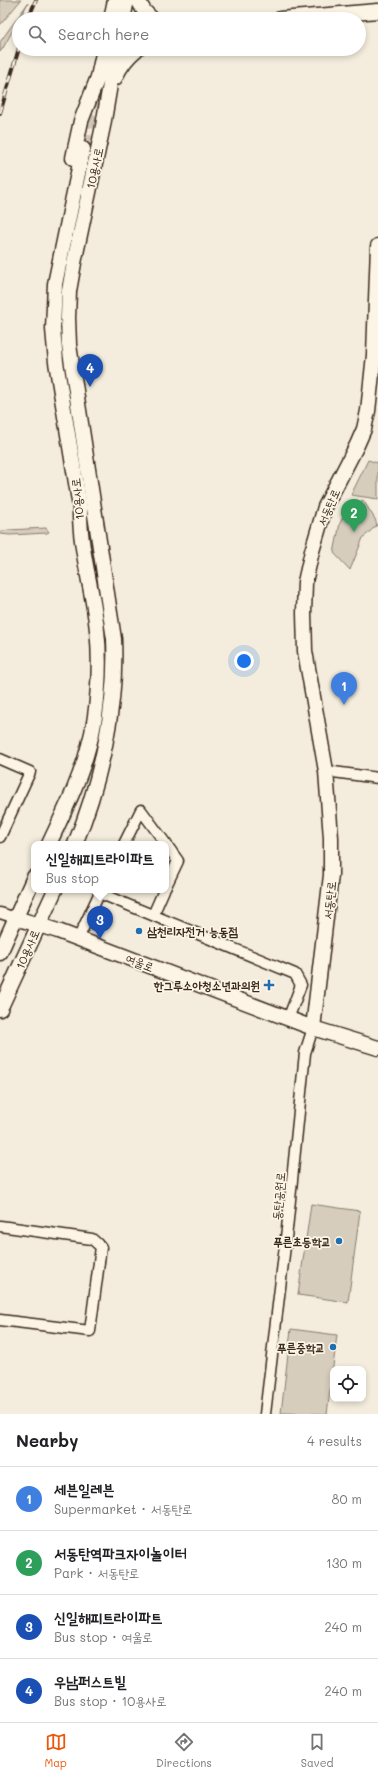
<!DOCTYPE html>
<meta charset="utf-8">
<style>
:root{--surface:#fff;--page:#f6f6f6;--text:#202124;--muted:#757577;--line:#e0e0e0;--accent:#ea580c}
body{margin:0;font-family:Mali,"Poor Story",sans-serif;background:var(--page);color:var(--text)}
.controls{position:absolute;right:12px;bottom:12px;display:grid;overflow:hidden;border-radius:8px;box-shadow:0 2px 6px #0003}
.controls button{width:36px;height:36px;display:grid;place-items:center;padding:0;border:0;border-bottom:1px solid var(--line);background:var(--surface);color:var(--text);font:20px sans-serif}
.you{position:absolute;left:244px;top:661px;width:14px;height:14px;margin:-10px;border:3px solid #fff;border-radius:50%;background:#1a73e8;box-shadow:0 0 0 6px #1a73e833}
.badge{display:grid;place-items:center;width:26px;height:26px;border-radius:50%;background:var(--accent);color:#fff;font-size:13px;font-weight:700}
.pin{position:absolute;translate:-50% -33px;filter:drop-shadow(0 1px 2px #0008)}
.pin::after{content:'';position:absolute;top:21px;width:14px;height:12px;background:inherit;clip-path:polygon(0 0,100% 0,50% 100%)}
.popup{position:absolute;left:31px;top:841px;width:138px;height:52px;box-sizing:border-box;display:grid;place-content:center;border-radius:8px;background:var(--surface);filter:drop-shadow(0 1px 3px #0005);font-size:13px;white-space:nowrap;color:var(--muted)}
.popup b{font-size:15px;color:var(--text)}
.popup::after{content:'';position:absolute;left:50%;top:100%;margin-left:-8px;border:8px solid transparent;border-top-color:var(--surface)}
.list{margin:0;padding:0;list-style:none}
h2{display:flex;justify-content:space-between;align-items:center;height:52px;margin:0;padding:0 16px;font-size:17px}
h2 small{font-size:13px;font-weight:400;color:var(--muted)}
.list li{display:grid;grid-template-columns:26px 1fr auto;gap:12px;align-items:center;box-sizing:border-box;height:64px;padding:0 16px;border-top:1px solid var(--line)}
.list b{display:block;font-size:15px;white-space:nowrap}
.list p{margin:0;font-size:13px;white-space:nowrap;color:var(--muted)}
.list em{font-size:13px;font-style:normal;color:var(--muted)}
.icon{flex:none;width:22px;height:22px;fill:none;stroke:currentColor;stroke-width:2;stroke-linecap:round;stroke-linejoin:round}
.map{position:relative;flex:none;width:378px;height:1414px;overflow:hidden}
.search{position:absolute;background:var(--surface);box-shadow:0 2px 6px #0003;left:12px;right:12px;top:12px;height:44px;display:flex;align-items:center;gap:10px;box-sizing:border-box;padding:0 14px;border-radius:22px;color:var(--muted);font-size:15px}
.sheet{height:308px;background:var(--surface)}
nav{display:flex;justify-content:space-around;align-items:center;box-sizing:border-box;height:56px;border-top:1px solid var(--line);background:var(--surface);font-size:11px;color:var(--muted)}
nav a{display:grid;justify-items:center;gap:2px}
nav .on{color:var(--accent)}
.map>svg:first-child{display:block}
.green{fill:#d6cdbd;stroke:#887c6e}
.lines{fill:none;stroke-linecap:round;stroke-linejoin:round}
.secondary-tunnel{stroke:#cfc6b7;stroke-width:14;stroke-dasharray:14 7;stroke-linecap:butt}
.street-casing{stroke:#3b2a1e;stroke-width:13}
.secondary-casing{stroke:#3b2a1e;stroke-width:17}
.street{stroke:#fcf5e5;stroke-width:10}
.secondary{stroke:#fcf5e5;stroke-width:14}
.rail-casing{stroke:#3b2a1e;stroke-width:4}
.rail{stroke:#fcf5e5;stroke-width:2.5;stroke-dasharray:8;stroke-linecap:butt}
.poi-dot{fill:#1f6fb2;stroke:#fcf5e5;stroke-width:1.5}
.labels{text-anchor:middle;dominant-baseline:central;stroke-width:3.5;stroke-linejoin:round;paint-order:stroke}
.street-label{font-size:12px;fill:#3b2a1e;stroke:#fcf5e5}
.poi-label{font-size:12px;font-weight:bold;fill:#3b2a1e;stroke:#fcf5e5;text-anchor:end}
</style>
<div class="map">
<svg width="378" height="1414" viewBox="0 0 378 1414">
<rect width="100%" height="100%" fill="#f4eddd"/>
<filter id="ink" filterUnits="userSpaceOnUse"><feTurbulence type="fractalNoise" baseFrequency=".025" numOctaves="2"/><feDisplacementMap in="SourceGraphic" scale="8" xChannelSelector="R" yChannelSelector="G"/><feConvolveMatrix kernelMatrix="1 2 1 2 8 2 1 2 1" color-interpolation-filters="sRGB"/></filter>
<g filter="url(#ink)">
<g class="green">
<polygon points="0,0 21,0 0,25"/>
<polygon points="28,3 3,48 0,52 0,42"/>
<polygon points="368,460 378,463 378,499 351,495"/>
<polygon points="363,500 375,519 377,525 363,538 350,570 334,553 340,523 347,509"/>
<polygon points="46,528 49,532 47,533 10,535 0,534 0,532 8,530"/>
<polygon points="311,1204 360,1211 348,1302 298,1295"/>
<polygon points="291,1329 337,1335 327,1414 281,1413"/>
</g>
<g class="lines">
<polyline class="secondary-tunnel" points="88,149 107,66"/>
<defs>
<g id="street">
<polyline points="0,759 30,772 0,837"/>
<polyline points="326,771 378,778"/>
<polyline points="124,844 141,810 166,844"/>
<polyline points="166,844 178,861 166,886"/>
<polyline points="99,893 295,974 301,985 288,1019"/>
<polyline points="0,913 16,918"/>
<polyline points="153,915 164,890"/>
<polyline points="78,939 101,890"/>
<polyline points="0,1226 92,1239 101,1247 90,1331 0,1320"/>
<polyline points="265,1414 287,1229 305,1053 313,1028"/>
</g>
<g id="secondary">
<polyline points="138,0 144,11 152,19"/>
<polyline points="111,19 115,0"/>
<polyline points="123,19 127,0"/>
<polyline points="280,19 378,11"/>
<path d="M 115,78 C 120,66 127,57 137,49"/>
<polyline points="73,158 81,121 98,77 104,49"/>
<path d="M 49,844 C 64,812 80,780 89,745 C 98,714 101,663 97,630 C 93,589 79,549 80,507 L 56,362 L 53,329 L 55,284 L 83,149"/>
<path d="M 75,844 C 101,781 117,707 114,639 L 69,345 L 68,318 L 69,291 L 74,263 L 103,126 L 116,49"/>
<polyline points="16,918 58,931 313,1028 378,1048"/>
<polyline points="0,953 34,877"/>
<polyline points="0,1009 55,890"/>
<polyline points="313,1028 331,875 331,838 326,771 305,651 304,613 305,582 312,551 325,507 357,445 364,429 368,411 374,355 378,246"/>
</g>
</defs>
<use href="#street" class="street-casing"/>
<use href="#secondary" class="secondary-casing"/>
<use href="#street" class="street"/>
<use href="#secondary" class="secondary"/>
<defs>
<g id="rail">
<polyline points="28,19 36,0"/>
<polyline points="0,113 19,48"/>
</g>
</defs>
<use href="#rail" class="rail-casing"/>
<use href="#rail" class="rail"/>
</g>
</g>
<g class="poi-dot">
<circle cx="139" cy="931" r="4"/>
<path d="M267 979h4v4h4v4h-4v4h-4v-4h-4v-4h4z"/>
<circle cx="339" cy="1241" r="4"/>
<circle cx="333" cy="1347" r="4"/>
</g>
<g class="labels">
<g class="street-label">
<text transform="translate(94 168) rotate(-78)">10용사로</text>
<text transform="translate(77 499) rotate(-96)">10용사로</text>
<text transform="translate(328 507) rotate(-67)">서동탄로</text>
<text transform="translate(329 900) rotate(-84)">서동탄로</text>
<text transform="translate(27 949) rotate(-67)">10용사로</text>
<text transform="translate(140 962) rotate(21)">여울로</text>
<text transform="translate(278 1196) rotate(-85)">동탄공원로</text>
</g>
<g class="poi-label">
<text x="147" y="931" text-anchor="start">삼천리자전거 능동점</text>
<text x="260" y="985">한그루소아청소년과의원</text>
<text x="331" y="1241">푸른초등학교</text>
<text x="325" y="1347">푸른중학교</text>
</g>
</g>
</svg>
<div class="controls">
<button><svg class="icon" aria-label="locate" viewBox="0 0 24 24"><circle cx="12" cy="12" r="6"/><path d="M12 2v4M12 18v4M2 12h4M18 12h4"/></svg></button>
</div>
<div class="you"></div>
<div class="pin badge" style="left:344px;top:705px;background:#3f7fe0">1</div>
<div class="pin badge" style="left:354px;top:532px;background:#2e9e5b">2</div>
<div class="pin badge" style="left:100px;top:939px;background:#1a4fb4">3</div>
<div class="popup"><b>신일해피트라이파트</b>Bus stop</div>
<div class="pin badge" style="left:90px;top:387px;background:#1a4fb4">4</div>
<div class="search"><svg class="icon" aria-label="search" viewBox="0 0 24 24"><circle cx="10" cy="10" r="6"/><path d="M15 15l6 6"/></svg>Search here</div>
</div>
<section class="sheet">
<h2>Nearby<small>4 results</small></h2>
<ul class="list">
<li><span class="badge" style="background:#3f7fe0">1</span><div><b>세븐일레븐</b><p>Supermarket · 서동탄로</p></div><em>80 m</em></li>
<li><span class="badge" style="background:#2e9e5b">2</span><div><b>서동탄역파크자이놀이터</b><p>Park · 서동탄로</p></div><em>130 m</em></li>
<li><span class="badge" style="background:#1a4fb4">3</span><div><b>신일해피트라이파트</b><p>Bus stop · 여울로</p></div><em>240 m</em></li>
<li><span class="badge" style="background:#1a4fb4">4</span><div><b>우남퍼스트빌</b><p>Bus stop · 10용사로</p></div><em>240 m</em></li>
</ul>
</section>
<nav>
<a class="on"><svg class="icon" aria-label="map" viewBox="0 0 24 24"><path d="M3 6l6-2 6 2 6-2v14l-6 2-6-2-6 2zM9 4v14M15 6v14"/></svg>Map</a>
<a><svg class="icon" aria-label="directions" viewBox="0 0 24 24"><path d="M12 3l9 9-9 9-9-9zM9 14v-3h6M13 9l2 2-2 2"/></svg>Directions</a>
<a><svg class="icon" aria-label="saved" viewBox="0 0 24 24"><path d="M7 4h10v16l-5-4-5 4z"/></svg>Saved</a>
</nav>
